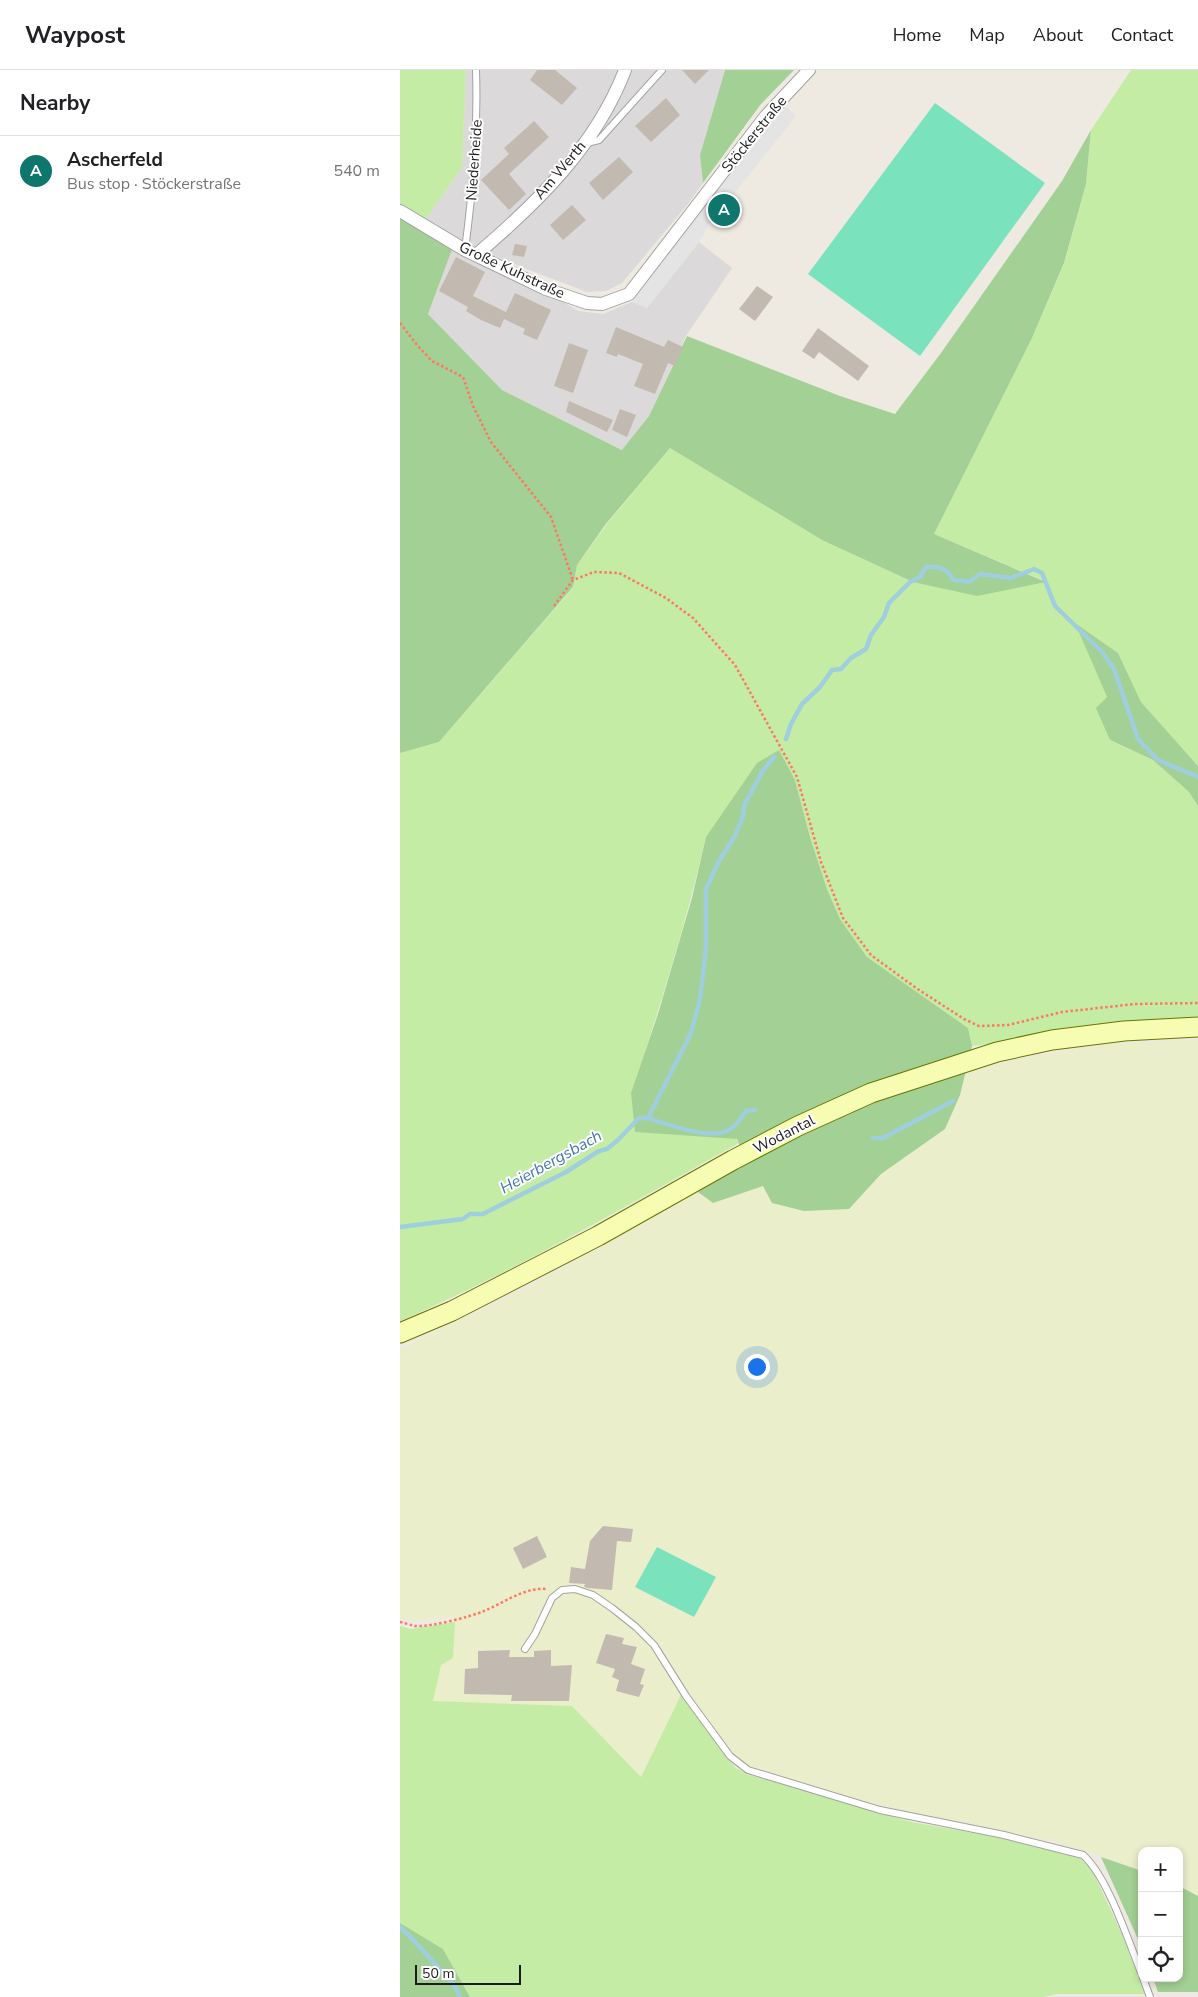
<!DOCTYPE html>
<meta charset="utf-8">
<style>
:root{--surface:#fff;--page:#f2f2f2;--text:#202124;--muted:#757577;--line:#e0e0e0;--accent:#0f766e}
body{margin:0;font-family:"Nunito Sans",sans-serif;background:var(--page);color:var(--text)}
.controls{position:absolute;right:15px;bottom:15px;display:grid;overflow:hidden;border-radius:10px;box-shadow:0 2px 8px #0003}
.controls button{width:45px;height:45px;display:grid;place-items:center;padding:0;border:0;border-bottom:1px solid var(--line);background:var(--surface);color:var(--text);font:25px sans-serif}
.scale{position:absolute;left:15px;bottom:12px;width:106px;box-sizing:border-box;padding-left:5px;border:2px solid #1c1c1c;border-top:0;font-size:14px;line-height:18px;white-space:nowrap;color:#1c1c1c;-webkit-text-stroke:4px #fff;paint-order:stroke}
.you{position:absolute;left:356px;top:1296px;width:18px;height:18px;margin:-12px;border:4px solid #fff;border-radius:50%;background:#1a73e8;box-shadow:0 0 0 8px #1a73e833}
.badge{display:grid;place-items:center;width:32px;height:32px;border-radius:50%;background:var(--accent);color:#fff;font-size:16px;font-weight:700}
.pin{position:absolute;translate:-50% -50%;border:2px solid #fff;box-shadow:0 1px 5px #0006}
.list{margin:0;padding:0;list-style:none}
h2{display:flex;justify-content:space-between;align-items:center;height:65px;margin:0;padding:0 20px;font-size:21px}
h2 small{font-size:16px;font-weight:400;color:var(--muted)}
.list li{display:grid;grid-template-columns:32px 1fr auto;gap:15px;align-items:center;box-sizing:border-box;height:70px;padding:0 20px;border-top:1px solid var(--line)}
.list b{display:block;font-size:19px;white-space:nowrap}
.list p{margin:0;font-size:16px;white-space:nowrap;color:var(--muted)}
.list em{font-size:16px;font-style:normal;color:var(--muted)}
.icon{flex:none;width:28px;height:28px;fill:none;stroke:currentColor;stroke-width:2;stroke-linecap:round;stroke-linejoin:round}
.map{position:relative;flex:none;width:798px;height:1927px;overflow:hidden}
header{display:flex;align-items:center;gap:30px;box-sizing:border-box;height:70px;padding:0 25px;background:var(--surface);border-bottom:1px solid var(--line)}
header strong{font-size:24px}
nav{display:flex;gap:28px;margin-inline-start:auto;font-size:18px}
main{display:flex}
aside{flex:1;background:var(--surface)}
.map>svg:first-child{display:block}
.residential{fill:#dbd9d9}
.farmland{fill:#ebeecb}
.grass{fill:#c5eca4}
.forest{fill:#a3d094}
.pitch{fill:#7be2be}
.parking{fill:#e4e4e4}
.lines{fill:none;stroke-linecap:round;stroke-linejoin:round}
.stream{stroke:#9fcede;stroke-width:4.5}
.building{fill:#c2bab1}
.lane-casing{stroke:#a3a3a3;stroke-width:8}
.street-casing{stroke:#a3a3a3;stroke-width:14}
.secondary-casing{stroke:#670;stroke-width:21}
.path{stroke:#ff7762;stroke-width:2.5;stroke-dasharray:2.5 2.5;stroke-linecap:butt}
.lane{stroke:#fff;stroke-width:6}
.street{stroke:#fff;stroke-width:12}
.secondary{stroke:#f6fcb2;stroke-width:19}
.labels{text-anchor:middle;dominant-baseline:central;stroke-width:4;stroke-linejoin:round;paint-order:stroke}
.street-label{font-size:15px;fill:#1c1c1c;stroke:#fff}
.water-label{font-size:16px;font-style:italic;fill:#4577b0;stroke:#fff}
</style>
<header>
<strong>Waypost</strong>
<nav><a>Home</a><a>Map</a><a>About</a><a>Contact</a></nav>
</header>
<main>
<aside>
<h2>Nearby<small></small></h2>
<ul class="list">
<li><span class="badge">A</span><div><b>Ascherfeld</b><p>Bus stop · Stöckerstraße</p></div><em>540 m</em></li>
</ul>
</aside>
<div class="map">
<svg width="798" height="1927" viewBox="0 0 798 1927">
<rect width="100%" height="100%" fill="#eeeae1"/>
<g class="residential">
<polygon points="66,0 325,0 300,85 303,113 287,135 222,213 206,221 187,222 69,177 25,150 62,97"/>
<polygon points="299,172 332,198 286,266 249,346 223,380 102,320 28,244 53,177 158,229 178,241 203,244 232,232 247,238"/>
</g>
<polygon class="farmland" points="780,970 798,970 798,1826 779,1816 779,1781 742,1781 742,1801 659,1772 476,1736 416,1716 371,1704 343,1693 330,1679 286,1619 281,1625 241,1707 172,1636 33,1631 41,1595 53,1588 55,1552 54,1547 15,1551 0,1548 0,1279 134,1214 297,1122 314,1132 363,1116 449,1139 481,1104 545,1059 560,1025 566,1001 629,987 708,974"/>
<g class="grass">
<polygon points="0,0 66,0 62,97 25,150 0,137"/>
<path d="M 731,0 L 798,0 L 798,696 L 741,632 L 718,583 L 676,554 L 707,627 L 709,670 L 753,690 L 789,722 L 798,736 L 798,953 C 752,954 705,953 659,959 C 630,964 602,973 572,976 L 568,958 L 467,887 L 440,849 L 427,819 L 410,767 L 395,710 L 306,767 C 286,853 260,937 232,1021 L 336,1069 L 339,1073 C 228,1135 117,1200 0,1251 L 0,683 L 39,672 L 173,518 L 177,495 L 206,455 L 270,378 L 422,470 L 513,512 L 645,511 L 534,464 L 632,268 L 664,194 L 686,114 L 691,60 Z"/>
<polygon points="55,1552 53,1588 41,1595 33,1631 172,1636 241,1707 281,1625 329,1690 336,1698 347,1704 511,1752 602,1768 682,1789 692,1800 721,1862 745,1924 658,1924 643,1927 70,1927 43,1879 0,1853 0,1556 11,1559"/>
</g>
<g class="forest">
<polygon points="325,0 394,0 361,34 303,113 300,85"/>
<polygon points="691,60 686,114 664,193 632,268 534,464 646,512 577,526 513,512 422,470 270,378 205,455 177,495 173,517 39,672 0,683 0,144 53,177 28,244 102,320 222,380 249,346 287,266 440,326 495,344 541,283 662,111"/>
<polygon points="675,553 718,583 741,632 798,696 798,736 789,722 753,690 710,670 696,638 707,627"/>
<polygon points="379,680 395,710 410,767 427,819 440,849 467,887 568,958 572,976 560,1025 545,1059 481,1104 449,1139 404,1141 372,1133 363,1116 313,1133 298,1122 346,1091 337,1069 235,1062 231,1023 258,944 292,828 306,767 357,693"/>
<polygon points="701,1787 742,1801 742,1878"/>
<polygon points="779,1816 798,1826 798,1922 758,1922 753,1908 779,1908"/>
<polygon points="0,1853 43,1879 70,1927 0,1927"/>
</g>
<g class="pitch">
<polygon points="535,33 645,113 520,286 408,204"/>
<polygon points="257,1477 316,1507 294,1547 235,1517"/>
</g>
<polygon class="parking" points="385,35 396,46 306,159 299,172 247,238 232,232 352,73"/>
<g class="lines">
<g class="stream">
<path d="M 386,669 L 391,654 L 402,634 L 420,617 L 432,600 L 441,599 L 451,588 L 466,579 L 471,565 L 484,547 L 489,533 L 510,512 L 520,507 L 526,497 C 540,496 546,498 554,510 L 569,512 L 580,504 L 611,508 L 634,499 L 642,503 L 655,536 L 702,582 L 714,599 L 738,669 L 758,690 L 798,707"/>
<path d="M 248,1048 C 265,1054 307,1068 324,1062 C 335,1058 340,1050 346,1041 L 355,1040"/>
<polyline points="473,1068 483,1068 553,1031"/>
<polyline points="0,1157 63,1149 70,1144 83,1144 166,1102 199,1081 207,1079 218,1070 239,1048 248,1048 291,963 300,929 306,878 306,819 319,791 335,766 343,746 344,736 362,702 374,687"/>
<path d="M 0,1857 C 13,1869 24,1882 36,1895 C 45,1906 55,1913 60,1927"/>
</g>
</g>
<g class="building">
<polygon points="137,0 155,0 177,18 162,35 130,10"/>
<polygon points="282,0 309,0 295,14"/>
<polygon points="266,28 280,45 251,72 235,56"/>
<polygon points="134,51 149,67 109,104 126,124 109,140 81,110 109,84 104,78"/>
<polygon points="219,87 233,102 203,130 189,113"/>
<polygon points="172,135 186,150 163,170 150,155"/>
<polygon points="115,174 127,176 124,187 112,185"/>
<polygon points="56,187 85,202 73,226 106,242 115,223 151,240 137,270 123,264 125,259 104,249 100,258 81,250 66,241 68,237 39,221"/>
<polygon points="357,216 373,227 355,251 339,239"/>
<polygon points="216,257 264,277 268,270 283,277 275,296 268,293 255,324 234,316 243,294 218,284 217,287 206,283"/>
<polygon points="418,258 469,296 458,311 419,282 414,289 402,281"/>
<polygon points="169,273 188,280 173,323 154,316"/>
<polygon points="169,331 213,350 207,362 166,342"/>
<polygon points="220,339 236,345 227,367 212,360"/>
<polygon points="203,1456 233,1459 231,1472 217,1471 212,1520 188,1518 184,1517 185,1514 169,1513 171,1497 185,1499 190,1471"/>
<polygon points="137,1466 147,1487 123,1499 113,1478"/>
<polygon points="206,1564 224,1568 222,1574 237,1577 231,1594 245,1599 240,1614 244,1615 239,1627 216,1621 219,1610 212,1607 215,1599 196,1593"/>
<polygon points="110,1580 109,1587 134,1587 134,1581 151,1580 151,1596 172,1595 169,1631 111,1631 112,1625 64,1624 65,1599 78,1598 78,1581"/>
</g>
<g class="lines">
<defs>
<g id="lane">
<polyline points="187,73 199,70 262,0"/>
<path d="M 65,180 C 73,118 78,62 76,0"/>
<path d="M 125,1579 L 135,1564 L 152,1528 L 162,1520 L 175,1519 L 193,1525 L 212,1538 L 236,1557 L 254,1575 L 286,1626 L 330,1686 L 348,1700 L 480,1740 L 604,1765 L 683,1785 C 708,1807 729,1873 742,1905"/>
<polyline points="743,1908 750,1927"/>
</g>
<g id="street">
<polyline points="0,141 65,180 146,219 187,233 202,234 229,224 366,46 409,0"/>
<path d="M 76,185 C 136,134 196,76 225,0"/>
</g>
<polyline id="secondary" points="0,1263 52,1241 198,1166 333,1090 398,1056 471,1023 597,982 652,970 724,961 798,957"/>
</defs>
<use href="#lane" class="lane-casing"/>
<use href="#street" class="street-casing"/>
<use href="#secondary" class="secondary-casing"/>
<g class="path">
<polyline points="0,253 17,275 32,291 63,307 73,336 91,372 151,447 173,510"/>
<polyline points="154,536 173,510 194,502 219,503 266,528 293,548 335,595 397,707 421,792 443,848 471,885 516,918 564,949 579,956 608,955 662,942 735,934 798,933"/>
<path d="M 0,1552 C 5,1553 10,1555 15,1556 C 32,1557 69,1547 84,1541 C 104,1533 124,1517 147,1519"/>
</g>
<use href="#lane" class="lane"/>
<use href="#street" class="street"/>
<use href="#secondary" class="secondary"/>
</g>
<g class="labels">
<g class="street-label">
<text transform="translate(354 64) rotate(-51)">Stöckerstraße</text>
<text transform="translate(74 90) rotate(-86)">Niederheide</text>
<text transform="translate(160 100) rotate(-50)">Am Werth</text>
<text transform="translate(112 200) rotate(25)">Große Kuhstraße</text>
<text transform="translate(384 1064) rotate(-27)">Wodantal</text>
</g>
<g class="water-label">
<text transform="translate(151 1092) rotate(-29)">Heierbergsbach</text>
</g>
</g>
</svg>
<div class="controls">
<button>+</button>
<button>−</button>
<button><svg class="icon" aria-label="locate" viewBox="0 0 24 24"><circle cx="12" cy="12" r="6"/><path d="M12 2v4M12 18v4M2 12h4M18 12h4"/></svg></button>
</div>
<div class="scale">50 m</div>
<div class="you"></div>
<div class="pin badge" style="left:324px;top:140px">A</div>
</div>
</main>
